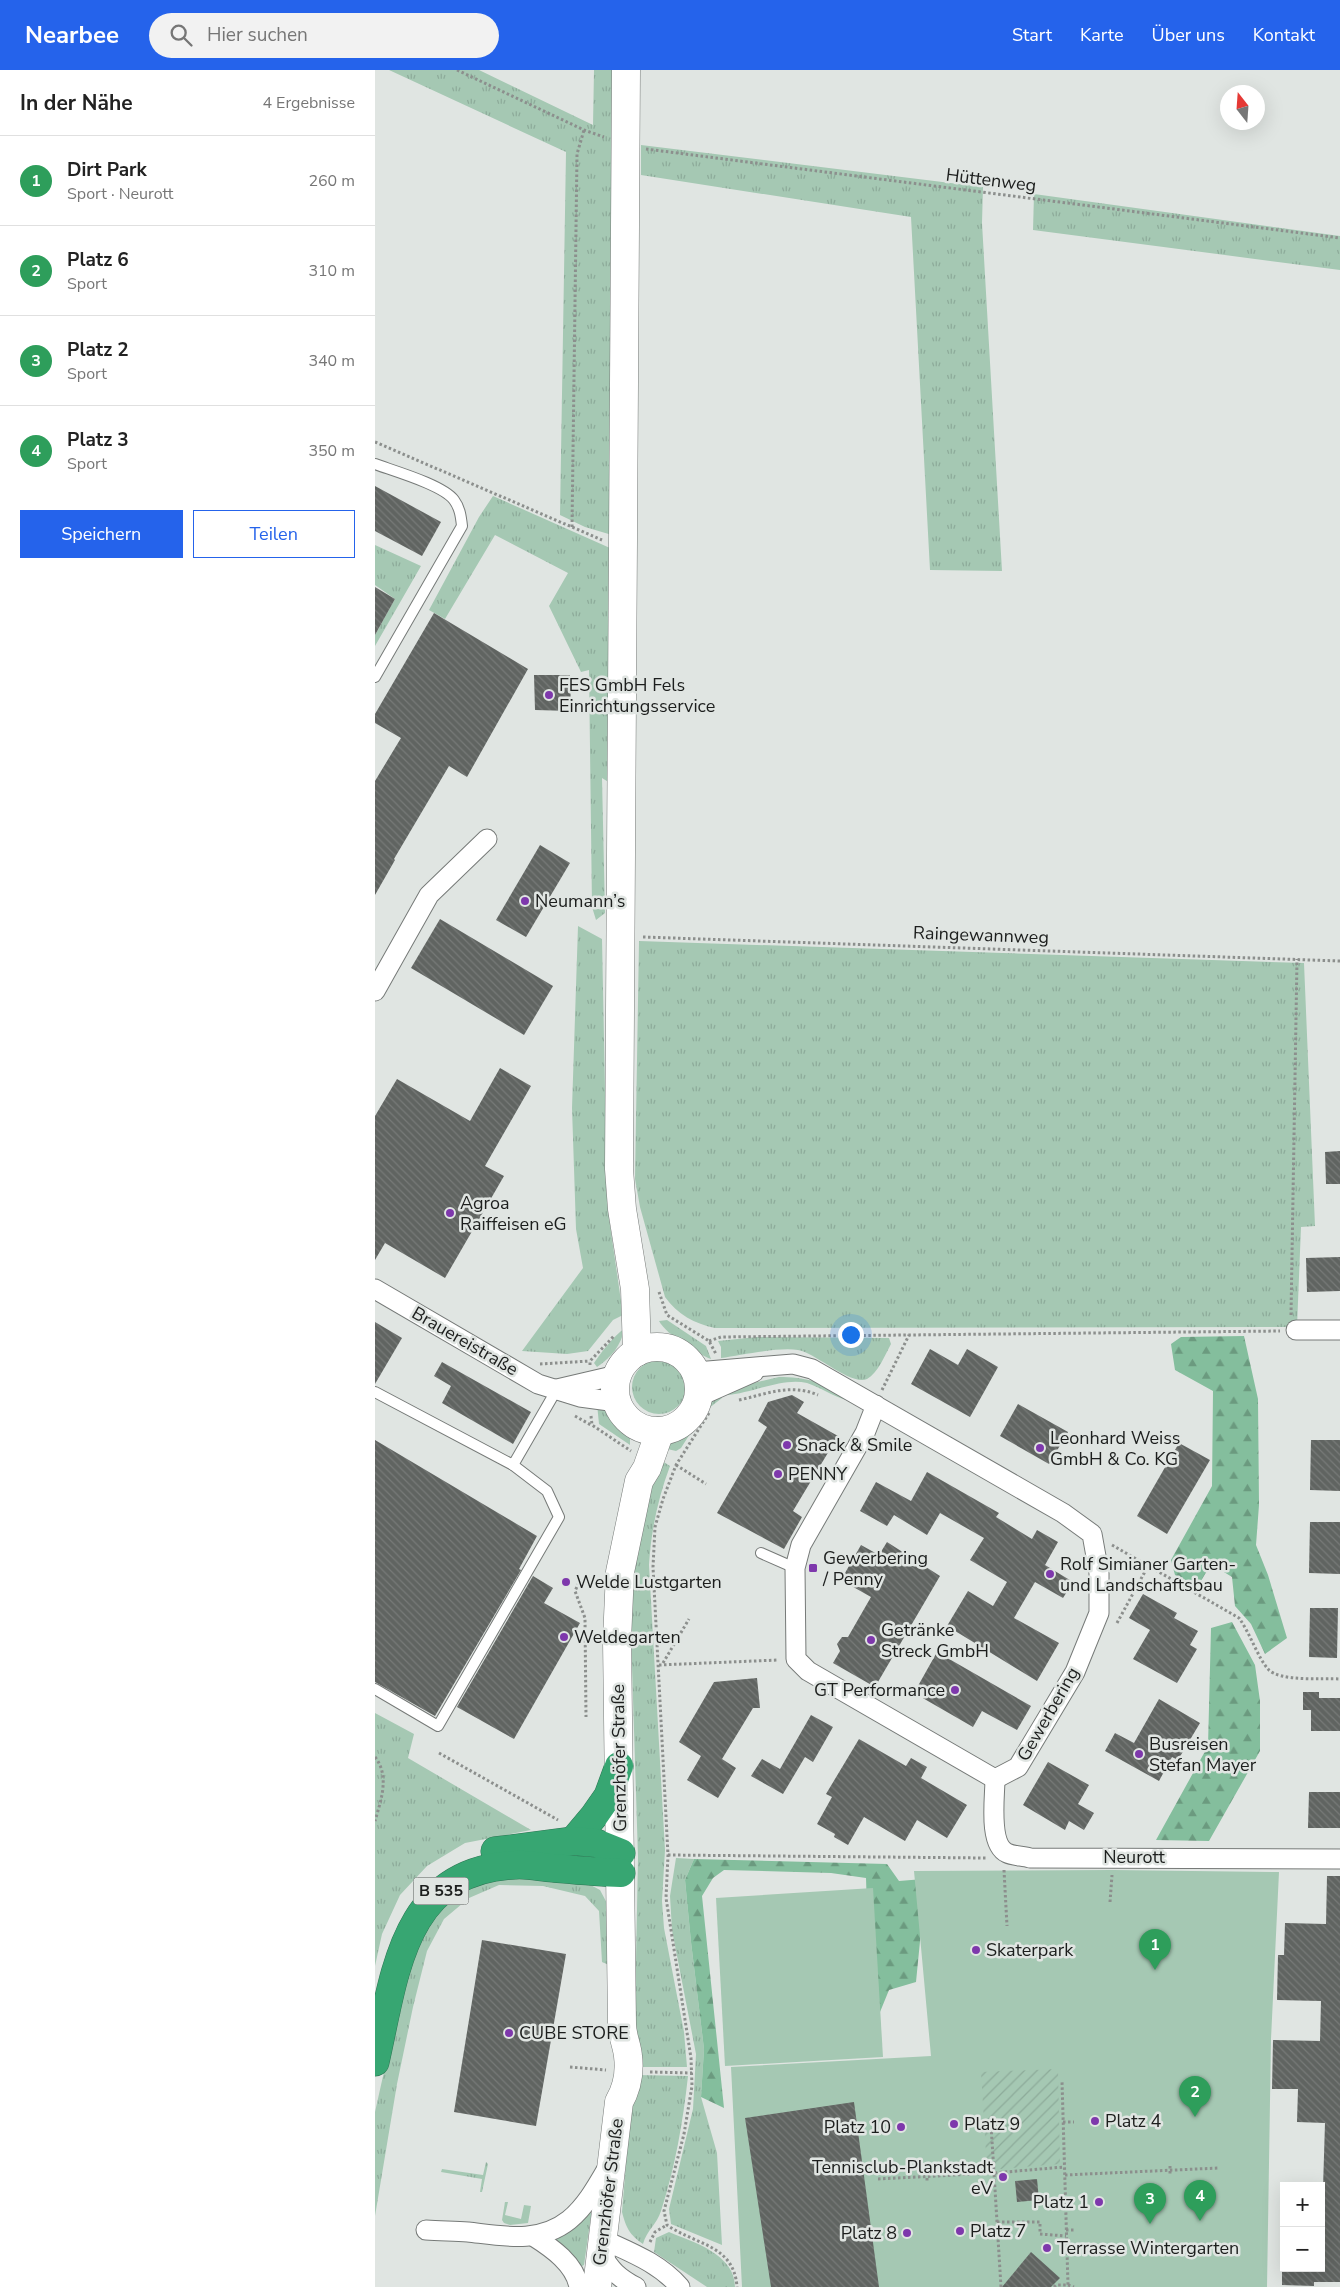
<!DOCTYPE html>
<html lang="de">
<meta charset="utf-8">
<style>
:root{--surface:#fff;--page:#f2f2f2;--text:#222;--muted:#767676;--line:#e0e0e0;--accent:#2563eb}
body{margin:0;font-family:"Nunito Sans",sans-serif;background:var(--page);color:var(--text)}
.controls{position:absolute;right:15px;bottom:15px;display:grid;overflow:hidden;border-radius:0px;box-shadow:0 5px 20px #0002}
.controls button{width:45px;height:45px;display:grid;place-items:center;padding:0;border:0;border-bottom:1px solid var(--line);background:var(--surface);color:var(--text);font:25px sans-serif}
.compass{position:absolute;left:845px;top:15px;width:45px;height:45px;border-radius:50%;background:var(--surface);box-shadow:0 5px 20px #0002;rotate:343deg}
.you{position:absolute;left:475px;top:1264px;width:18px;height:18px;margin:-12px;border:4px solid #fff;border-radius:50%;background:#1a73e8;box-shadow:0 0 0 8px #1a73e833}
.badge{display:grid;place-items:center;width:32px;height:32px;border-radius:50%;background:var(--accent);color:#fff;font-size:16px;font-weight:700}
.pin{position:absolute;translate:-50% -41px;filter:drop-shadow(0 1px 2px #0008)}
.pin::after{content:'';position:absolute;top:26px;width:18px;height:15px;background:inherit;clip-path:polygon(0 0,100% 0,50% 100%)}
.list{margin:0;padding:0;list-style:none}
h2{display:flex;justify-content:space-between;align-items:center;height:65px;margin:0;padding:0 20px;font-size:21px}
h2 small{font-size:16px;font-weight:400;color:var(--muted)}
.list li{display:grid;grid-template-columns:32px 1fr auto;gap:15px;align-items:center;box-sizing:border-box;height:90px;padding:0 20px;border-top:1px solid var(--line)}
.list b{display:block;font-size:19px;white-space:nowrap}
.list p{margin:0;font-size:16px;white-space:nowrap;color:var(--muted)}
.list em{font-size:16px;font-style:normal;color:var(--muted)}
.actions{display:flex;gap:10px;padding:15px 20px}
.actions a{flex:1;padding:11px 0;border:1px solid var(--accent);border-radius:0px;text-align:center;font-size:18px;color:var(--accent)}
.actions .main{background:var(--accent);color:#fff}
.icon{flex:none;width:28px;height:28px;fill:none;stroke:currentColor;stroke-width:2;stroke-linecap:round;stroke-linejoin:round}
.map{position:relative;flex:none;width:965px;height:2217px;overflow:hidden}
header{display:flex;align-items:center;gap:30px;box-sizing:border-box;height:70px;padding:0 25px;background:var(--accent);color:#fff}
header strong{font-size:24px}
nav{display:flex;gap:28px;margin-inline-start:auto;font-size:18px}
.search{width:350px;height:45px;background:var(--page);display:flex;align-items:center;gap:12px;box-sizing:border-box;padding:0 18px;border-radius:28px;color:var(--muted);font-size:19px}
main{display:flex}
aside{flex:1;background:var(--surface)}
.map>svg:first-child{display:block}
.grass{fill:url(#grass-tufts)}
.forest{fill:url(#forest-firs)}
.park{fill:#a5c8b3}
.garden{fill:url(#garden-furrows)}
.building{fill:url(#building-back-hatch)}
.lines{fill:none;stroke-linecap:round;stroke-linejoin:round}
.lane-casing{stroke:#767a78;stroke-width:12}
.street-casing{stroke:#767a78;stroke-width:21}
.secondary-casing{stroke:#767a78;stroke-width:29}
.highway-casing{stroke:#2e7654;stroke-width:29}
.path{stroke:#8c8f8d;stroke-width:3;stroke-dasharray:2.5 2.5;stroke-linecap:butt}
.lane{stroke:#fff;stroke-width:10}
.street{stroke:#fff;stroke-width:19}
.secondary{stroke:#fff;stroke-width:28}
.highway{stroke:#37a672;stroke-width:28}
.poi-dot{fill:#7e38ac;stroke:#e0e5e2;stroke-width:2}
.labels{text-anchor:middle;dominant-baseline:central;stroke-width:5;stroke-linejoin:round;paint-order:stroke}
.shield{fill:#e0e5e2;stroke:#575a58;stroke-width:1}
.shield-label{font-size:16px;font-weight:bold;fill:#1c1e1d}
.street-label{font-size:18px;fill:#1c1e1d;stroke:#e0e5e2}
.poi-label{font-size:18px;fill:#1c1e1d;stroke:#e0e5e2;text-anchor:start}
</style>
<header>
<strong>Nearbee</strong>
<div class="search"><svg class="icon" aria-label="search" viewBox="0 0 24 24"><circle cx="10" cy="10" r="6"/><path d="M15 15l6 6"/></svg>Hier suchen</div>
<nav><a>Start</a><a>Karte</a><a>Über uns</a><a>Kontakt</a></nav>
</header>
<main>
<aside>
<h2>In der Nähe<small>4 Ergebnisse</small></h2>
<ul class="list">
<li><span class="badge" style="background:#2e9e5b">1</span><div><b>Dirt Park</b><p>Sport · Neurott</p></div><em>260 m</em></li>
<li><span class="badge" style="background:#2e9e5b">2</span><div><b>Platz 6</b><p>Sport</p></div><em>310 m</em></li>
<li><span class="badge" style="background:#2e9e5b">3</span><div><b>Platz 2</b><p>Sport</p></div><em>340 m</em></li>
<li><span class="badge" style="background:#2e9e5b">4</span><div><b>Platz 3</b><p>Sport</p></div><em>350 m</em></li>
</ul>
<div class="actions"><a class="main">Speichern</a><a>Teilen</a></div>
</aside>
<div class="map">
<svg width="965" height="2217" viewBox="0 0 965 2217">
<defs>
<pattern id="grass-tufts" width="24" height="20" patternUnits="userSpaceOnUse" patternTransform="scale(1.25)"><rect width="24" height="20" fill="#a5c8b3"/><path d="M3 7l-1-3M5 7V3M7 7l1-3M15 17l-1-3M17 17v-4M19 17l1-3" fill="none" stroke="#8dab9a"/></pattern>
<pattern id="forest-firs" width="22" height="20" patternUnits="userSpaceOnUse" patternTransform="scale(1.25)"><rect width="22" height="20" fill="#84be9d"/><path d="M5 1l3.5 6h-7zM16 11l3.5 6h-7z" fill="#6b9a7f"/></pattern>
<pattern id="garden-furrows" width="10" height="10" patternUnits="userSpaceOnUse" patternTransform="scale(1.25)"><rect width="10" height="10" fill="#a5c8b3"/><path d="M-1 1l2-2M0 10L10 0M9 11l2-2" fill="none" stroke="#8dab9a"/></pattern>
<pattern id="building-back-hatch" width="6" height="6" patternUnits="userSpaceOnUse" patternTransform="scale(1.25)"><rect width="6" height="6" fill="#606461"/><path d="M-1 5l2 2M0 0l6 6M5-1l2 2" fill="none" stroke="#777a78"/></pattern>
</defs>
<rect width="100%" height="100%" fill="#e0e5e2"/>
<g class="grass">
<polygon points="14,0 104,0 218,55 219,0 244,0 237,465 210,457 185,445 191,82"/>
<polygon points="266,75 608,117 607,153 627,501 555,500 536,147 266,105"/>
<polygon points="659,124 965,166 965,200 658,160"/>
<polygon points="118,426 235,478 235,713 227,708 230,843 221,850 217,837 214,600 206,602 174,536 193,503 120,465 70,549 54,540 104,447"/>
<polygon points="0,475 46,496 0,576 0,565 20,529 0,515"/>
<polygon points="203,856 227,869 231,1069 235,1155 248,1245 238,1250 213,1281 192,1284 147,1281 208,1198 201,1159 197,1038"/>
<path d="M 264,871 L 929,893 L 940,1156 L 926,1157 L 922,1257 L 340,1258 C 320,1254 302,1244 290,1227 L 265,1137 L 260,1109 Z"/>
<path d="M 292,1250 L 331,1276 L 336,1289 C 322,1284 292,1265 284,1251 Z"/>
<path d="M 250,1258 C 245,1276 238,1286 222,1297 L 219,1293 C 227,1281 238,1267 250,1258 Z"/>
<path d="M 382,1267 L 514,1268 L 516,1274 C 510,1285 503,1303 492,1309 C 476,1316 441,1283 423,1280 C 403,1277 367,1285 346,1288 L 346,1277 L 343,1271 Z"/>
<circle cx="284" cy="1317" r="27"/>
<path d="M 404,1307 C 428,1307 455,1312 471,1330 C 458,1326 444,1317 432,1313 C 407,1307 376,1324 351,1325 L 352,1319 Z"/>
<path d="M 343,1325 L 347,1328 L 329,1342 L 306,1378 L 301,1381 L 288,1378 C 295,1364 309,1359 320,1348 C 328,1339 332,1331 343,1325 Z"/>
<polygon points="222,1334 241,1341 255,1365 255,1375 224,1354"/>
<path d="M 284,1389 L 295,1396 C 283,1428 276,1461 274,1495 L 290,1780 L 287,1831 L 289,1858 L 309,1962 L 312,1997 L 268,1997 L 259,1994 L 263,1787 L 255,1533 L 259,1491 Z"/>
<polygon points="0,1643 39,1664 33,1688 156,1760 90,1773 52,1796 25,1825 7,1864 0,1896"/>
<polygon points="301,1788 319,1789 310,1810 316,1872 329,1979 326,2027 342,2083 347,2175 296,2154 294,2139 318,2039 321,1984 297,1860 295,1826"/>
<polygon points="123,1805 212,1813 225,1820 234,1837 234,1895 227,1892 224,1841 210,1826 168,1816 124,1815 94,1828 69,1849 52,1881 38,1937 22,2014 0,2146 0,2042 19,1957 43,1873 74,1826"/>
<path d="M 261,2005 L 313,2006 C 308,2052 300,2098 286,2141 C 282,2154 272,2160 268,2174 C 255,2165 251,2158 247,2142 L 258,2007 Z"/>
<polygon points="111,2092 113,2094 107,2122 105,2122 107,2109 66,2102 67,2099 108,2105"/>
<polygon points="130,2132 133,2132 130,2145 146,2149 149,2135 156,2136 153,2153 135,2155 129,2153 127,2150"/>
<polygon points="213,2142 216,2143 216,2146 209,2195 205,2197 172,2168"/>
<path d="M 294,2162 C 318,2172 360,2184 360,2217 L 332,2217 L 279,2182 L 281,2168 Z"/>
</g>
<g class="forest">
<polygon points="869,1266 883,1329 884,1435 881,1475 893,1505 912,1568 890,1584 876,1554 860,1536 857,1507 836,1494 823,1516 800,1505 796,1490 837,1416 838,1321 800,1300 796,1274 806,1267"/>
<polygon points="857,1552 880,1595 885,1631 885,1681 834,1771 781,1770 833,1676 836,1558"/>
<polygon points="319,1789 512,1794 524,1811 609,1804 547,1851 541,1912 514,1920 496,1964 491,1808 456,1803 349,1800 338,1808 327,1826 349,2038 326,2027 329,1979 316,1872 310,1810"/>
</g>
<g class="park">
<polygon points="738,1800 904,1802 896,1969 892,2217 367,2217 356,1997 556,1986 539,1801"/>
<polygon points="498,1818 508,1987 350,1996 341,1828"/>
</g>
<polygon class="garden" points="683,1999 685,2094 612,2100 606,2002"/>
<g class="building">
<polygon points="0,416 66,452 47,486 0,461"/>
<polygon points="0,517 20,529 0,565"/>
<polygon points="59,543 153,599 92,707 74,696 19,789 20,790 0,825 0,711 26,668 0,653 0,644"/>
<polygon points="159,605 195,605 196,641 160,640"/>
<polygon points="165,775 195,793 151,867 121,850"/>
<polygon points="65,849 178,916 149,965 36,898"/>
<polygon points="125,998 156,1016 110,1096 129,1106 70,1208 10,1173 0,1190 0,1046 22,1009 95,1051"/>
<polygon points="965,1081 965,1114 951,1114 950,1082"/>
<polygon points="965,1187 965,1221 932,1222 931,1188"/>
<polygon points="0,1252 27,1268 0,1314"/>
<polygon points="555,1279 583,1295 592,1279 623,1297 595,1347 536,1314"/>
<polygon points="67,1292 156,1342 138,1374 67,1333 76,1316 59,1306"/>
<polygon points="417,1325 429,1332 422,1343 463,1366 418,1441 427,1447 409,1479 342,1443 392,1357 383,1351 393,1332"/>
<polygon points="643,1334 693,1362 674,1394 625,1366"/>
<polygon points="0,1370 162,1466 144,1499 146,1500 60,1646 0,1612"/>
<polygon points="936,1370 965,1370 965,1421 935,1420"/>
<polygon points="804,1373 835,1390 792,1464 762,1446"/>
<polygon points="552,1402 624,1443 621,1447 657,1469 662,1460 683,1472 670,1495 698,1512 688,1528 660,1512 639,1548 684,1573 662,1611 572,1556 593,1521 618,1536 632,1512 595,1490 609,1468 565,1443 552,1465 519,1445 512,1456 485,1441 501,1412 536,1431"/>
<polygon points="935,1452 965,1452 965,1504 934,1503"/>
<polygon points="512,1472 565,1506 500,1617 458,1593 465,1581 462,1574 467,1567 473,1567 496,1527 466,1510 486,1475 504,1485"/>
<polygon points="158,1506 178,1518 169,1533 205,1553 139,1669 82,1637"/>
<polygon points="768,1524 802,1543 799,1548 823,1561 815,1575 822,1579 802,1613 758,1589 775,1560 754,1548"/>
<polygon points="935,1538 963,1538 962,1588 934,1587"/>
<polygon points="562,1582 656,1636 642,1660 607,1641 598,1657 539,1623"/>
<polygon points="382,1608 385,1638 378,1638 347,1689 361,1698 343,1728 312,1710 326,1686 304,1672 339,1612"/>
<polygon points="928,1622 944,1622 944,1628 965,1628 965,1661 936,1661 936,1640 928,1640"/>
<polygon points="784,1629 825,1653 803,1690 797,1687 784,1711 730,1681 740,1663 759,1673"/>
<polygon points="436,1645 458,1657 438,1692 430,1687 408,1724 376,1706 387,1689 405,1699"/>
<polygon points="484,1669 531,1696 536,1688 552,1697 546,1708 592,1735 572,1768 542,1750 530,1771 489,1747 473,1775 459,1767 460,1764 442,1754 457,1727 451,1724"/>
<polygon points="673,1692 714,1715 703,1734 719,1743 709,1760 694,1751 690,1760 648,1735"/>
<polygon points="934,1722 965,1722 965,1758 933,1758"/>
<polygon points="952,1806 965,1806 965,2212 939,2212 939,2216 907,2215 907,2198 946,2198 946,2118 948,2118 950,2053 922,2052 923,2019 897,2019 898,1970 945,1971 946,1931 902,1930 903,1885 909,1885 910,1853 951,1854"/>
<polygon points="107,1870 191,1884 161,2056 79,2042"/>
<polygon points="479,2032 504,2217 396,2217 370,2048"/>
<polygon points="662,2109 664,2130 642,2132 640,2111"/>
<polygon points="656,2182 685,2208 676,2217 627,2217"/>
</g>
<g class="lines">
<defs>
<g id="lane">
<path d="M 0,394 C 19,401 68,415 79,430 C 85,438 86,447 87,456 L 0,607"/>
<polyline points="0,1322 138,1395 182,1319"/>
<polyline points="386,1483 420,1498"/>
<polyline points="0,1619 63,1656 184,1447 172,1421 138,1395"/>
</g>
<g id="street">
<polyline points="0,921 54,825 112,769"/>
<polyline points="0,1219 163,1314 205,1327 242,1332"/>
<polyline points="921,1260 965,1260"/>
<polyline points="321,1302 418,1294 437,1299 688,1443 717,1464 724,1503 724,1543 700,1602 643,1697 620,1709 433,1601 421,1589 420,1498 426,1475 490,1363 501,1335"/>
<polyline points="182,1319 242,1305"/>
<polyline points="325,1326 379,1302"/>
<path d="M 620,1709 C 620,1727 613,1774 632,1783 C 638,1786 648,1786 655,1788 L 965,1789"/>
<path d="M 51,2160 C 65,2161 79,2161 93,2162 C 128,2166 164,2174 194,2150 C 211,2136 222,2116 233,2097"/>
<path d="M 158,2166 C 177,2178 200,2194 204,2217"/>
<path d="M 229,2170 C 257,2183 284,2193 305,2217"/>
<path d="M 226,2183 C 235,2200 244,2208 261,2217"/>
</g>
<g id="secondary">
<polyline points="251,0 244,1099 247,1139 260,1219 262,1282"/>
<circle cx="282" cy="1319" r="42"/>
<path d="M 222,2217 L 244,2032 C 252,2018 255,2002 253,1986 C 252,1975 247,1966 247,1954 L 242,1570 L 245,1502 L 264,1411 L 272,1398 L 285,1361"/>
</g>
<g id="highway">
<polyline points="198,1771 219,1746 233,1726 244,1696"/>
<polyline points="120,1781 198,1771 221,1773 246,1783"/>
<path d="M 0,1992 C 20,1905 27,1800 140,1795 C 152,1794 165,1797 178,1798 C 201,1800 223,1802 246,1803"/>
</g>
</defs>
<use href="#lane" class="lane-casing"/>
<use href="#street" class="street-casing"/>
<use href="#secondary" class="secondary-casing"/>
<use href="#highway" class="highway-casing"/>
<g class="path">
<polyline points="82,0 209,60 229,67"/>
<polyline points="271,79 965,168"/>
<polyline points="0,372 227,470"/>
<polyline points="197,457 202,84 209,60"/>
<polyline points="268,867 965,891"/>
<polyline points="284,1222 292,1245 334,1271 341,1284"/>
<polyline points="916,1245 922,889"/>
<polyline points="334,1271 346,1267 905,1261"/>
<polyline points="165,1294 215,1291"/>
<polyline points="215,1295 215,1291 239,1266"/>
<polyline points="507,1320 534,1265"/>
<path d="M 364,1330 C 392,1324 415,1313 443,1325"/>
<path d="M 334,1343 L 301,1395 L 288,1429 L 280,1457 L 278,1497 L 293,1785 L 291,1828 L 316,1988 L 317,2016 L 309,2064 L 289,2141 L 292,2155 C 320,2175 359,2174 362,2217"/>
<polyline points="200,1346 216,1355"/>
<polyline points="216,1346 217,1355 256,1381"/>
<polyline points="301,1395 331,1414"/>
<path d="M 737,1475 L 864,1548 C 875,1563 883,1588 893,1599 C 904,1612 948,1608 965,1609"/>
<polyline points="206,1508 200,1521 210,1548 211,1647"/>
<polyline points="742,1553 773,1496"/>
<polyline points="288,1593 314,1549"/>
<polyline points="284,1595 403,1590"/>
<polyline points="64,1683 183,1750"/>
<path d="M 0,1687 C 15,1706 6,1730 0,1751"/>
<polyline points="293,1785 611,1788"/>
<polyline points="629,1800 632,1856"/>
<polyline points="735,1832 737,1805"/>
<polyline points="195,1997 231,2000"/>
<polyline points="275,2002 317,2003"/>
<polyline points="688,2052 699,2052"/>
<polyline points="795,2096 795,2104"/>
<polyline points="552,2103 552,2111"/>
<polyline points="690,2105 844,2098"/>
<polyline points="503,2109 619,2103 616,2055 605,2056"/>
<polyline points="622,2152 665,2152 665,2164 691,2166"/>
<polyline points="691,2160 700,2160"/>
<polyline points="609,2165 622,2165"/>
<polyline points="275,2172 280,2162 292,2155"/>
<polyline points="693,2215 699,2217"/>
<polyline points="626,2217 619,2103 689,2097"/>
<polyline points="679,2217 681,2215 693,2215 687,2011"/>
</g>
<use href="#lane" class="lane"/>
<use href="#street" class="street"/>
<use href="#secondary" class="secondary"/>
<use href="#highway" class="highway"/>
</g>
<g class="poi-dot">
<circle cx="174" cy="625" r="5"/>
<circle cx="150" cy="831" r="5"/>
<circle cx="75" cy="1143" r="5"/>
<circle cx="412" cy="1375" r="5"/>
<circle cx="665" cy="1378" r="5"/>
<circle cx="403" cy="1404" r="5"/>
<rect x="433" y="1493" width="10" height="10" rx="2.5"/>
<circle cx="675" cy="1504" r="5"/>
<circle cx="191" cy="1512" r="5"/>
<circle cx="189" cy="1567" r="5"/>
<circle cx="496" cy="1570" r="5"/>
<circle cx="580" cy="1620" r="5"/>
<circle cx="764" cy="1684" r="5"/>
<circle cx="601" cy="1880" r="5"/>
<circle cx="134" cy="1963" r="5"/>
<circle cx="720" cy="2051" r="5"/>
<circle cx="579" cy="2054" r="5"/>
<circle cx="526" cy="2057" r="5"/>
<circle cx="628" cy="2107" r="5"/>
<circle cx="724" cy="2132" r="5"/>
<circle cx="585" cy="2161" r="5"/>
<circle cx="532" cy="2163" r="5"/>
<circle cx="672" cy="2178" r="5"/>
</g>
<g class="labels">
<rect class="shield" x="38.5" y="1807.5" width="55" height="27" rx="4"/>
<g class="shield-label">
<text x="66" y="1821">B 535</text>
</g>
<g class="street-label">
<text transform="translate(616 110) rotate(7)">Hüttenweg</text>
<text transform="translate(606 865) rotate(2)">Raingewannweg</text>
<text transform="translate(90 1271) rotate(30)">Brauereistraße</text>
<text transform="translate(673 1644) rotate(-60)">Gewerbering</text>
<text transform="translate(244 1688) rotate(-91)">Grenzhöfer Straße</text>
<text x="759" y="1787">Neurott</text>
<text transform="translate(233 2122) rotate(-83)">Grenzhöfer Straße</text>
</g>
<g class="poi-label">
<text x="184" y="615">FES GmbH Fels<tspan x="184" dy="21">Einrichtungsservice</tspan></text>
<text x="160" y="831">Neumann’s</text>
<text x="85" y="1133">Agroa<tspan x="85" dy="21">Raiffeisen eG</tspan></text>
<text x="675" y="1368">Leonhard Weiss<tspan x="675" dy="21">GmbH &amp; Co. KG</tspan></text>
<text x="422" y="1375">Snack &amp; Smile</text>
<text x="413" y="1404">PENNY</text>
<text x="448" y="1488">Gewerbering<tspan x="448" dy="21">/ Penny</tspan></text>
<text x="685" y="1494">Rolf Simianer Garten-<tspan x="685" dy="21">und Landschaftsbau</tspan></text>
<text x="201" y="1512">Welde Lustgarten</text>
<text x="506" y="1560">Getränke<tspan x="506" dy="21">Streck GmbH</tspan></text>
<text x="199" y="1567">Weldegarten</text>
<text x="570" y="1620" text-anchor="end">GT Performance</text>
<text x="774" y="1674">Busreisen<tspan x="774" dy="21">Stefan Mayer</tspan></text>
<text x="611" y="1880">Skaterpark</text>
<text x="144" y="1963">CUBE STORE</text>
<text x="730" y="2051">Platz 4</text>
<text x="589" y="2054">Platz 9</text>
<text x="516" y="2057" text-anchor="end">Platz 10</text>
<text x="618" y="2097" text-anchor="end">Tennisclub-Plankstadt<tspan x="618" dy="21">eV</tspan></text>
<text x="714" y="2132" text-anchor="end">Platz 1</text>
<text x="595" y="2161">Platz 7</text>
<text x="522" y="2163" text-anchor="end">Platz 8</text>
<text x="682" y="2178">Terrasse Wintergarten</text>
</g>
</g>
</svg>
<div class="controls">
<button>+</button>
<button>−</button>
</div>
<svg class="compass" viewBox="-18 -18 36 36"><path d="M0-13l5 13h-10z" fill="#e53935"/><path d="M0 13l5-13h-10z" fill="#767676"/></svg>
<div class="you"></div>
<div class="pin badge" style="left:780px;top:1900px;background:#2e9e5b">1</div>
<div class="pin badge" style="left:820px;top:2047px;background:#2e9e5b">2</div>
<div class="pin badge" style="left:775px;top:2154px;background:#2e9e5b">3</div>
<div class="pin badge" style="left:825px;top:2151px;background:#2e9e5b">4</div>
</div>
</main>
